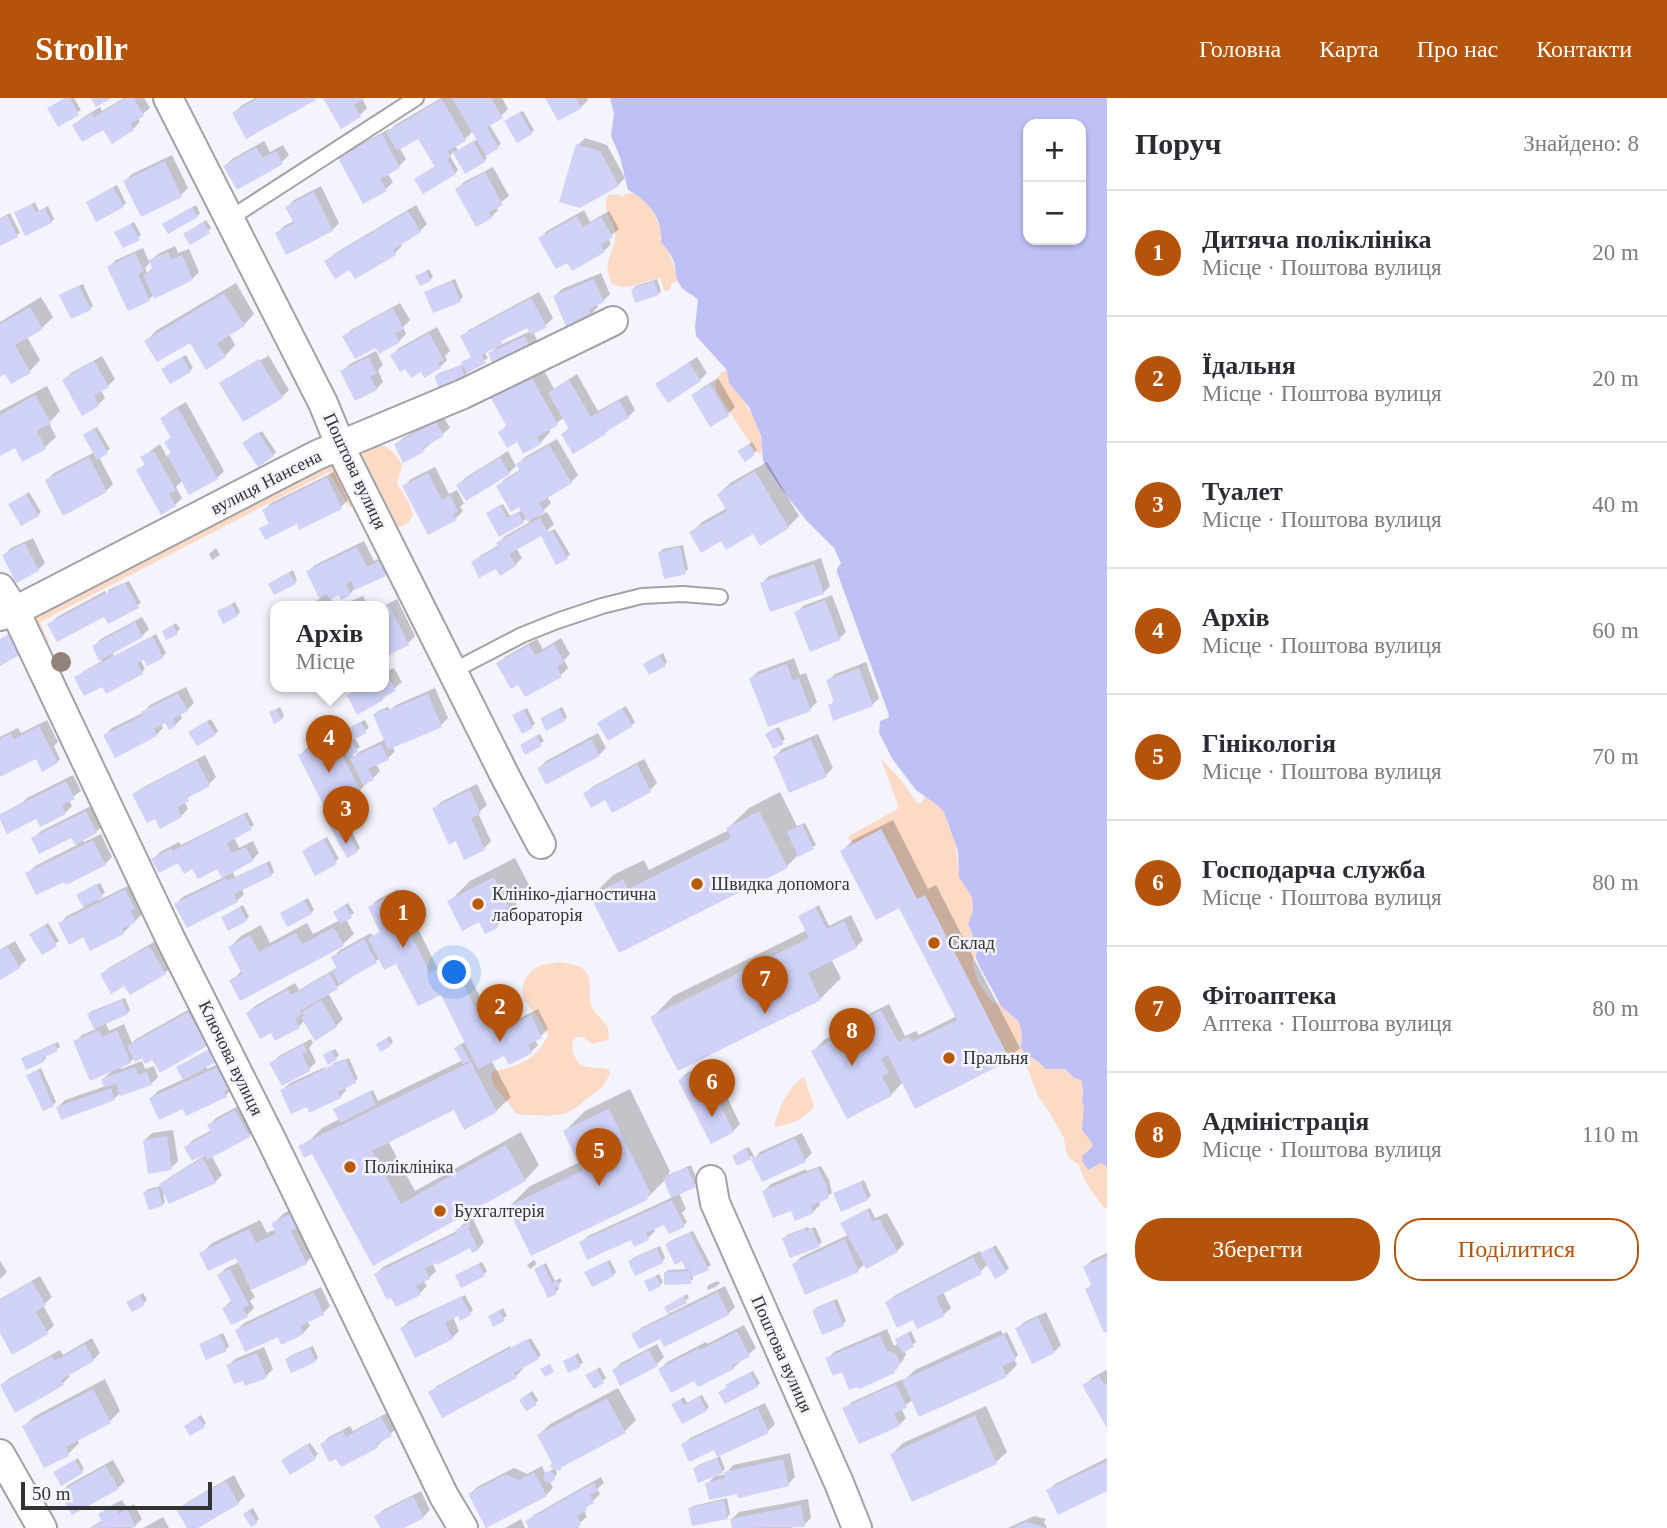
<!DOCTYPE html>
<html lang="uk">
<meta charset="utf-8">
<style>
:root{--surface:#fff;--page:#f7f7f7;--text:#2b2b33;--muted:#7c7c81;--line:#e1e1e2;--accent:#b45309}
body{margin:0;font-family:Georgia,serif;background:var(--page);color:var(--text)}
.controls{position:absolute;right:21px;top:21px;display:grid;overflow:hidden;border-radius:14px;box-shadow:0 2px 5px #0004}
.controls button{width:63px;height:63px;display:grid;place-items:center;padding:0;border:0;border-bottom:2px solid var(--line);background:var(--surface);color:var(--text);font:35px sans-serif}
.scale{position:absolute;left:21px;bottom:18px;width:191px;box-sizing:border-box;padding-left:7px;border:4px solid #323335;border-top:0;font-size:19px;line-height:24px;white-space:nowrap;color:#323335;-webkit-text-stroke:5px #f4f4fc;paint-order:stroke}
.you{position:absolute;left:455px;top:875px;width:24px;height:24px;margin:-18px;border:5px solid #fff;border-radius:50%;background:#1a73e8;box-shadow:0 0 0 10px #1a73e833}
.badge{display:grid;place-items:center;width:46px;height:46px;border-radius:50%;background:var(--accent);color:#fff;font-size:23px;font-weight:700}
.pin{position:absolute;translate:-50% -58px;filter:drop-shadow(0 2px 4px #0008)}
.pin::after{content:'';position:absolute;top:37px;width:24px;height:21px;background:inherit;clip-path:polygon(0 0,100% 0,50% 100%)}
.popup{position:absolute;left:270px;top:503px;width:119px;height:91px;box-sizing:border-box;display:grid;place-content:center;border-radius:14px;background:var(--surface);filter:drop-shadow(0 2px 5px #0005);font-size:23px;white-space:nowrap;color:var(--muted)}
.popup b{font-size:26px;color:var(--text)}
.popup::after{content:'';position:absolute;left:50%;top:100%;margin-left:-14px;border:14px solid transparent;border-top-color:var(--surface)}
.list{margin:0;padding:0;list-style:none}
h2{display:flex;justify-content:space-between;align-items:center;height:91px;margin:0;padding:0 28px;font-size:30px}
h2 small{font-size:23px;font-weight:400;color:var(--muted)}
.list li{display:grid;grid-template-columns:46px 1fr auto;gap:21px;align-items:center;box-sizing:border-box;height:126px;padding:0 28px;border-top:2px solid var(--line)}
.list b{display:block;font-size:26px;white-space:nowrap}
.list p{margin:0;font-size:23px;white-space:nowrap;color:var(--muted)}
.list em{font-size:23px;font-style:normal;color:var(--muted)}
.actions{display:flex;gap:14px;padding:21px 28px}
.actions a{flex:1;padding:16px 0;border:2px solid var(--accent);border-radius:28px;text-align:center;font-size:24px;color:var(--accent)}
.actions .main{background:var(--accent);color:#fff}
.map{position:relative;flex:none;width:1107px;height:1430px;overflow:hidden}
header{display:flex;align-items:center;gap:42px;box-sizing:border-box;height:98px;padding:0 35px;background:var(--accent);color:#fff}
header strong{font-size:33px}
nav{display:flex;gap:38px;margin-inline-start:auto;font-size:24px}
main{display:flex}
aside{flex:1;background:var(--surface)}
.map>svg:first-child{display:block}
.green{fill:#fcdac6}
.water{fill:#bec0f6;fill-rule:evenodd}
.shadow{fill:#0003;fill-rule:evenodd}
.building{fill:#d0d3f7}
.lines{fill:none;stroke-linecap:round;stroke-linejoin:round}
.service-casing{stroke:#a1a1a8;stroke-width:18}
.minor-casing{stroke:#a1a1a8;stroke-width:32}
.service{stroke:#fff;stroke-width:14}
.minor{stroke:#fff;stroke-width:28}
.tree{fill:#948178}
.poi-dot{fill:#b85a0a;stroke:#f4f4fc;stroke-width:2.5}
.labels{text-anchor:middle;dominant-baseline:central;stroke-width:5;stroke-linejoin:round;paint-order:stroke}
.street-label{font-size:18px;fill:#323335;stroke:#f4f4fc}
.poi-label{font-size:18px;fill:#323335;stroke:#f4f4fc;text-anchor:start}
</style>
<header>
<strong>Strollr</strong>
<nav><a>Головна</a><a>Карта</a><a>Про нас</a><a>Контакти</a></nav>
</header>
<main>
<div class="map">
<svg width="1107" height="1430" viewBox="0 0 1107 1430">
<rect width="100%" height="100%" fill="#f4f4fc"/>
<g class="green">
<path d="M 630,95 C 649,98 654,117 661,132 L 662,136 L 660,141 C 670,155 675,167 677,184 L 672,185 L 670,192 L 664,193 L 660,180 C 641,183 631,194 612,186 C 600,160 616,157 615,135 C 614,121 600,111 608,97 L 617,96 L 623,99 L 625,96 Z"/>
<path d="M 727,272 C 736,297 767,327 761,355 L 758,355 L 756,354 L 717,294 C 714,286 718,274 727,272 Z"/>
<path d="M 374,346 C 389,347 396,355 402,368 L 397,385 L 409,405 L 413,417 C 409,426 404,429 394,429 L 379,404 L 380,392 L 365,379 L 360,362 L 364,354 Z"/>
<polygon points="329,360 362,403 350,410 329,374 40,524 49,545 37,550 28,516"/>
<path d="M 881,661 L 900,681 L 918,706 L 921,705 L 925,699 L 937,707 L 944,714 L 956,746 L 958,773 L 972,799 L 973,813 L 968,827 L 977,848 L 976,860 L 973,859 C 971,874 983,897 996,906 L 999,905 L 1011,918 L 1019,924 L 1022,935 L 1021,943 L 1025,955 L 1040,965 L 1065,971 L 1070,977 L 1082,983 L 1083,996 L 1082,999 L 1093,1048 L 1085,1054 L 1083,1065 L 1088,1072 L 1100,1065 L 1105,1067 L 1107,1071 L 1107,1110 L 1105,1111 C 1094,1097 1084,1084 1079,1067 L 1069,1060 L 1066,1053 L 1064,1040 L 1051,1017 L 1038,998 L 1022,957 L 1010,962 L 925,797 L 917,801 L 882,732 L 854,746 L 847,739 L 899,710 Z"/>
<path d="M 559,864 C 567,866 579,866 585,873 C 592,881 589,891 590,900 C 591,921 614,922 608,942 L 592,946 C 589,944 586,940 582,939 C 567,936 572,960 580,966 C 588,972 600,968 609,972 L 610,976 L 602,989 L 577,1009 L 565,1016 L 545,1018 L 537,1017 L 521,1017 L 515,1014 L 494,988 L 491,978 L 493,973 C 508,971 523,966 535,956 C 540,952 544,944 548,938 C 544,923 534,916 526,904 C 517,890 527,872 542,867 C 548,865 553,866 559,864 Z"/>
<path d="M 804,979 C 807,990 812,999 814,1009 C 801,1022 791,1027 774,1029 C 779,1011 787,989 804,979 Z"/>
</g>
<path class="water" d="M 610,0 L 1107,0 L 1107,1071 L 1105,1067 L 1101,1065 L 1088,1072 L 1083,1065 L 1082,1058 L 1093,1048 L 1090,1042 L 1082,1032 L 1084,1009 L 1082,1003 L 1083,996 L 1082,983 L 1073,979 L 1065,971 L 1045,971 L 1040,965 L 1025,955 L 1021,950 L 1022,935 L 1019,924 L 1001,908 L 980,869 L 976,860 L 977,848 L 968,826 L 973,813 L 972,799 L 959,779 L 958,753 L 944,714 L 937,707 L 916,692 L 893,662 L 879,635 L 880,623 L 888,620 L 889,617 L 837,474 L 837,471 L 841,465 L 834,450 L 806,422 L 780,389 L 763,363 L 761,338 L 749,309 L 729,285 L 727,272 L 696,238 L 695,229 L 698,202 C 693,196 684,194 680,187 C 675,181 676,171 674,164 C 671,156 666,150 661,144 C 663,121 649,103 628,92 L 620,59 L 611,38 L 614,15 ZM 1028,26 L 1081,26 L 1081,142 L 1028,142 Z"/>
<g class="shadow">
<polygon points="66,0 74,0 81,12 58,27"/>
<polygon points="124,0 144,0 150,10 138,20 140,24 133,31 75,27 82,20 100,9 102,13"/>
<polygon points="255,0 316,0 234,15 241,8"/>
<polygon points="325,0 362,0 367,10 360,17 342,28"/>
<path d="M 441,0 L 502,0 L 508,11 L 501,18 L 489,26 L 501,46 L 485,57 L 487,60 L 484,63 L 466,73 L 454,53 L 450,58 L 458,72 L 455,75 L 419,78 L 436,68 L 419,38 L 399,49 L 406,61 L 399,68 L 387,75 L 393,84 L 386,91 L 341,60 L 348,53 L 389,31 L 390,32 L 395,27 ZM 473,33 L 478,41 L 458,53 L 455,47 L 465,41 Z"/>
<polygon points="547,0 587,0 588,2 581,9"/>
<polygon points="523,13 534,32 531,35 509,20"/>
<polygon points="585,40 607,47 625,80 618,87 578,47"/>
<polygon points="264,43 270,54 283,47 289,57 282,64 225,68 232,61"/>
<polygon points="172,57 188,90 181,97 142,117 125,83 132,76"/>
<polygon points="493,69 509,98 496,108 498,112 491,119 457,91 464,84"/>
<polygon points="117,87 126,105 123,108 88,104"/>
<polygon points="321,88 339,125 332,132 277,135 284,128 294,123 287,109 294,102"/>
<polygon points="35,104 39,113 48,108 54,121 51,124 16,115"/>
<polygon points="196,107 200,115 197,118 168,123"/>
<polygon points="416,107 427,126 420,133 400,145 402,148 395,155 350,170 327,163 334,156"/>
<polygon points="584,112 590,124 609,113 619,131 608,140 611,146 604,153 568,163 540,140 547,133"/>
<polygon points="10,115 20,135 0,146 0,120"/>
<polygon points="206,122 211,130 208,133 188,134"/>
<polygon points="134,124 141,137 138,140 120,132"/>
<path d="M 175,148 L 178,155 L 189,151 L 199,174 L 192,181 L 154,197 L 149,201 L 129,211 L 109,169 L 116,162 L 143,150 L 149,164 L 158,156 ZM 151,163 L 154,169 L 147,175 L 145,170 Z"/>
<polygon points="429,171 433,179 430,182 417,179"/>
<polygon points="601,175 610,196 603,203 597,206 598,209 591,216 555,198 562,191"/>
<polygon points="455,181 463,199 460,202 426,195 429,192"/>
<polygon points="657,181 661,193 658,196 633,191 636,188"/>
<polygon points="236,185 254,216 244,227 229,236 235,247 225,258 190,243 146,243 157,232"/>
<polygon points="83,186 93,208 90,211 61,197 65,194"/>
<polygon points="539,194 553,220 546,227 533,234 539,246 532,253 490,255 498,248 531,233 528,227 507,238 498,247 484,254 488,260 467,273 467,275 464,278 436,278 439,275 464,266 466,262 473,258 462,239 469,232"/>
<polygon points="41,199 53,219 42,230 27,239 40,262 30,273 5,273 0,277 0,224"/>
<polygon points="400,205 410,222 403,229 406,236 399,243 376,247 344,239 351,232"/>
<polygon points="437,229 450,253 445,258 447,262 440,269 422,272 406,269 392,257 399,250"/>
<polygon points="376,253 383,267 378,272 383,284 376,291 343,273 350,266"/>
<polygon points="267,255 289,292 282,299 222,285 227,279 227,282 268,258"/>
<polygon points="186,257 193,270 190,273 166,268"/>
<polygon points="102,258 115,281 108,288 101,292 105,300 98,307 64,282 71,275"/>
<polygon points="697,259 707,275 700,282 658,286 665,280"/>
<polygon points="539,263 554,291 577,276 598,313 627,297 635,312 628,319 612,328 605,335 563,336 570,329 564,319 557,325 549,330 550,334 540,345 517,341 500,334 508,326 491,295"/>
<polygon points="718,280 735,309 728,316 710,327 693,298 700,291"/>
<polygon points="47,288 60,313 49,325 56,339 45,349 23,361 15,348 0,356 0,313"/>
<polygon points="186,304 224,373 217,380 183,382 176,389 182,400 175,407 162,414 138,373 146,365 143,360 150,353 160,346 167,359 172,354 167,344 172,339 162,321 169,314"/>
<polygon points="443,318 450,330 423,352 396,347 403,340"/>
<polygon points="97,329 110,351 99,359 113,386 106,393 47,382 54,375 95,354 88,334"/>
<polygon points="262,333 276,354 273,357 248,342"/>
<polygon points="557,341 578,377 571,384 547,398 551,405 537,419 547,414 554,426 545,435 555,431 570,456 567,459 542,436 516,450 522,460 515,467 496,468 473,465 480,458 499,447 498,445 505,438 530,424 527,419 523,424 500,437 491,412 503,406 510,418 523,412 498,388 505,381 521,371 518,366 525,359"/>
<polygon points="752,344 757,352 745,362 743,350"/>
<polygon points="508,353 516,368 509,375 467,401 458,387 465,380"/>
<polygon points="767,364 799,418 788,429 753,434 722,441 692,434 702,424 727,410 719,396 730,385"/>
<polygon points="435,369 449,396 457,392 464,405 460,409 463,413 456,420 404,388 411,381"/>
<polygon points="334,374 348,402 341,409 297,424 261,431 270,425 264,412 271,405"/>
<polygon points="29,394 41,414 38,417 13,404"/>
<polygon points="33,440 45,465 38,472 4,457 11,450"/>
<polygon points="364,443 374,463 387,457 392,469 385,476 355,490 350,496 340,495 330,499 335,508 341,505 342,507 363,498 368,509 306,509 321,500 308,474 315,467"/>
<polygon points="683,447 688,471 685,474 660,454 663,451"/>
<polygon points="216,450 220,457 212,462 209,456"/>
<polygon points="821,460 830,488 823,495 762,485 769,478"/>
<polygon points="293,472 297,482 294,485 270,486"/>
<polygon points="129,483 141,505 121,517 108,492"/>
<polygon points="105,493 118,518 105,516 50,526 57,519"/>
<polygon points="832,497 846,534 839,541 796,515 803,508"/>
<polygon points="397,501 415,538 408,545 383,558 383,509 382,509"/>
<polygon points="235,504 240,514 237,517 219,513"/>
<polygon points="142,519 149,531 142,538 112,554 114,558 156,536 166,555 163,558 144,559 140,561 145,571 142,574 103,586 77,580 84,573 102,563 94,548 101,541"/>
<polygon points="176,525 180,531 177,534 164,533"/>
<polygon points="561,540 570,556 564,562 568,570 561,577 526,597 519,584 498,566 505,559 537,541 543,551"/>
<polygon points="663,555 667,564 664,567 645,566"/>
<polygon points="794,560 800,577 806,575 817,604 810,611 769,627 751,580 759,573"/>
<polygon points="866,564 879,600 872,607 830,608 835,602 828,583 835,576"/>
<polygon points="394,570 402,584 382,601 349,597 358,589 383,589 383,575"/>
<polygon points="186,589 194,605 187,612 180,615 182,620 175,627 166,623 161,625 163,630 156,637 105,637 112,630 143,615 150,607"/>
<polygon points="435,590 448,620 441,627 392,648 395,653 388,660 376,666 380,673 373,680 366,683 367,685 360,692 342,702 353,724 349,728 360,750 357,753 328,711 300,657 307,650 365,622 369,630 354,639 360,649 351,655 354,659 359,654 386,641 375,616 378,613 388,609 390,612 396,607"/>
<polygon points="626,608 635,624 632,627 603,622"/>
<polygon points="280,609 284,618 281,621 271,615"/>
<polygon points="562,609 567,619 564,622 545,618"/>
<polygon points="527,610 535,626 522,633 517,615"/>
<polygon points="211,621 218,633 215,636 194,631"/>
<polygon points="47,622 58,644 54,648 60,661 57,664 37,659 0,674 0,639 18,630 21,635"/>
<polygon points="779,629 785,641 782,644 770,633"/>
<polygon points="598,635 606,650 599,657 539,670 546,663"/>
<polygon points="540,636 544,643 526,655 522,647"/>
<polygon points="818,636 833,670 826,677 775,658 782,651"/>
<polygon points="205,657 216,679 209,686 195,693 184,703 188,711 181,718 156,718 135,697 142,690"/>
<polygon points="644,661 657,685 650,692 613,713 605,700 585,696 592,689"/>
<polygon points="73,677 81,693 69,702 72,708 65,715 37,719 3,715 23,704 27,700"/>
<polygon points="477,686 487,707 478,715 491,743 484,750 465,760 457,741 434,711 441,704"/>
<polygon points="780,694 797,728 805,725 816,747 798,757 787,768 592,798 613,777 644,762 649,772 729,732 728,730 749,710"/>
<polygon points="93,707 103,727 96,734 82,741 84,744 101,736 112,759 105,766 28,775 35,768 77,747 72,737 34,740 41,733"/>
<polygon points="247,714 254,727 234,739 239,750 253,743 259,755 252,762 232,772 235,779 270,763 274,774 271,777 241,790 244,796 237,803 176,806 183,799 224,779 218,768 193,769 179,763 153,761 160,754 179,744 181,747"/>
<polygon points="893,722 928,791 936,787 1020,950 1009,960 903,984 891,997 848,1019 814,953 824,942 864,921 871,915 889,906 905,938 916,933 919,937 957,918 900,808 842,753 853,742"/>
<polygon points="327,739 339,761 316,776 307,750"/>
<polygon points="515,760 529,787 514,801 518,808 497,828 479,822 449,804 470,783"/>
<polygon points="100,785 105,794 97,803 132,786 141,803 138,807 142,816 135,823 129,826 130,828 123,835 84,837 60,825 67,818 85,809 78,797"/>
<polygon points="398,791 437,869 459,857 487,913 499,906 509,926 538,911 548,931 541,938 535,942 538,947 531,954 505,955 491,962 511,999 496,1013 455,1009 388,1043 415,1093 521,1034 539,1067 525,1082 374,1165 313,1053 303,1046 311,1041 322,1030 340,1021 338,1009 373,992 378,1003 463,962 459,947 466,943 441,894 397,863 380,860 328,895 343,921 336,928 316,940 305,922 299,928 271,933 248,915 255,908 295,885 299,892 338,869 333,859 340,852 371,835 373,838 382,833 370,809 377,802"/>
<polygon points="308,800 314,812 311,815 282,815"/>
<polygon points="348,805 354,815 346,821 354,836 343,846 241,900 232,883 242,872 230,849 241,838 261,827 270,845 307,825 313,836 340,822 338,811"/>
<polygon points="243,807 249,819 246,822 226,817"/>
<polygon points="819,807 829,828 851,817 863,842 856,849 831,861 841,880 820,901 653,919 673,898 807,832 800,818"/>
<polygon points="48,825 59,843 43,855 34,834"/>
<polygon points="157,842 172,868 165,875 125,885 102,877 109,870"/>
<polygon points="15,843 26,862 19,869 0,880 0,852"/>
<polygon points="125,900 130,912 127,915 105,924 109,933 124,926 132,945 136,941 195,908 213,940 206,947 153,959 141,953 130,964 120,968 121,971 142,963 145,971 154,968 158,979 151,986 121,994 114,1001 58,1009 65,1002 106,988 103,981 114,971 75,944 82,937 96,931 89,916 92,913"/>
<polygon points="390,938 393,944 390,947 378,946"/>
<polygon points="311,941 313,945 309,950 316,964 309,971 283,985 272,965 279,958"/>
<polygon points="58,944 60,949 45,957 46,960 43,963 26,958"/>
<polygon points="335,951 339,957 336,960 328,955"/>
<polygon points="349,960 358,981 345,988 346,992 340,999 308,1007 282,992 290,985 327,968 323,971 326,974 334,965"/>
<polygon points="227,962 233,990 226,997 151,1000 158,993 184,981 206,968 207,971"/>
<polygon points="709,964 719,984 729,979 734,989 726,997 740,1026 733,1033 680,982 687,975"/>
<polygon points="41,970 56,1004 53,1007 28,977"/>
<polygon points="630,991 670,1073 668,1077 691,1067 698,1084 679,1095 686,1111 682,1115 687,1124 684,1127 665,1124 654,1130 655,1133 648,1140 635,1147 632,1140 581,1145 588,1138 673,1099 665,1082 646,1101 509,1109 530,1088 580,1064 565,1033 585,1013"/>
<polygon points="242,1006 256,1031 249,1038 211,1057 222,1077 215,1084 163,1096 165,1104 162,1107 145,1094 148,1091 161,1088 168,1080 204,1058 203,1055 186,1049 193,1042 212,1032 209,1027 216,1020"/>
<polygon points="173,1032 178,1063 171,1070 145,1042 152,1035"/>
<polygon points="802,1035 812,1055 805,1062 763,1082 752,1058 738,1066 737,1055 749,1049 755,1060 760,1054"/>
<polygon points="821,1068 829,1082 832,1095 819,1103 820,1107 813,1114 792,1110 764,1093 771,1086 806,1071 807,1073"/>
<polygon points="864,1082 871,1098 867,1101 836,1096 839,1093"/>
<polygon points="304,1106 316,1154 306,1165 250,1191 255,1199 250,1203 254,1210 247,1217 224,1210 232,1202 219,1177 226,1170 239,1164 236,1158 201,1156 212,1145 260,1122 267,1135 276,1131 273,1126 284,1115"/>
<polygon points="870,1110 875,1120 887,1115 904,1146 897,1153 865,1166 858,1172 806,1195 794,1166 801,1159 848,1137 842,1125"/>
<polygon points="477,1119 474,1123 484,1144 478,1151 470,1148 432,1164 436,1173 429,1180 423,1182 427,1188 420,1195 392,1198 376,1176 383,1169 457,1133 464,1125"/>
<polygon points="808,1129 809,1131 815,1129 822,1144 819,1147 784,1140 787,1137"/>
<polygon points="693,1133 711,1167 693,1177 693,1181 690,1184 665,1175 668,1172 688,1171 683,1161 667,1146 670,1143"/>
<polygon points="996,1147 1009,1170 1006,1173 988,1166 980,1174 943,1194 951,1210 944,1216 887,1205 894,1198 980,1153 982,1156"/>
<polygon points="660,1148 665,1160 662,1164 630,1163 633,1160"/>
<polygon points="1107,1155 1107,1232 1087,1191 1092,1186 1085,1169 1092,1162"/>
<polygon points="534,1162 537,1166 530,1171 527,1167"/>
<polygon points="610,1162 616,1174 613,1177 590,1172"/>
<polygon points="0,1163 7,1174 0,1181"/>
<polygon points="482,1164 487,1173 484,1176 460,1175"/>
<polygon points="546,1165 555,1183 560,1180 562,1183 557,1187 559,1191 549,1198 536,1171"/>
<polygon points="659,1176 663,1184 660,1187 646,1183"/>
<polygon points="40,1178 52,1199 43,1207 54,1227 47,1234 13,1254 0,1232 0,1201"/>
<polygon points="718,1183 720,1185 717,1188 708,1192 707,1189 710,1186"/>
<polygon points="725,1188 735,1209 728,1216 661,1238 634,1237 641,1230 669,1216 666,1209 687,1196 689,1200 669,1212 670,1215"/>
<polygon points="321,1189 330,1208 323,1215 307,1223 310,1228 303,1235 278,1236 237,1232 244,1225"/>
<polygon points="143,1195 147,1202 144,1205 132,1201"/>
<polygon points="465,1197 473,1212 470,1215 459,1216 453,1219 459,1233 452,1240 416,1258 402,1230 409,1223"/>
<polygon points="837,1201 846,1223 843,1226 814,1212 817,1209"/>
<polygon points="503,1210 507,1218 494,1226 490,1218"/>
<polygon points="1046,1214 1061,1247 1054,1254 1017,1231 1024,1224"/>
<polygon points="744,1227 756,1250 733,1270 695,1280 660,1271 667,1264 706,1244 707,1246"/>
<polygon points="887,1231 894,1248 899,1245 900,1239 911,1233 916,1244 904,1252 906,1256 903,1262 894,1273 859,1289 843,1272 827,1261 834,1254"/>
<polygon points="1001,1232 1003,1236 1007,1234 1018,1257 1014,1261 1017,1267 1006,1278 920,1317 913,1302 901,1310 906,1320 899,1327 845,1311 852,1304 903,1281 904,1282 915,1272"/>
<polygon points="223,1235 229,1248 226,1251 201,1247 204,1244"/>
<polygon points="92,1240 100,1255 93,1262 68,1276 70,1278 63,1285 1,1288 8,1281 60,1252 63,1257"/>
<polygon points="531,1240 541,1257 538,1260 522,1269 523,1271 516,1278 443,1318 430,1295 437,1288 510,1248 511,1252"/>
<polygon points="657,1246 664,1259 657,1266 614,1272 621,1265"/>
<polygon points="313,1248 318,1260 315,1263 287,1261 290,1258"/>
<polygon points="264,1249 273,1271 266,1278 228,1268 235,1261"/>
<polygon points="578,1255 583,1264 580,1267 565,1264"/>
<polygon points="600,1269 606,1280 594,1289 591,1275"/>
<polygon points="1106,1272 1107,1273 1107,1327 1085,1287 1092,1280"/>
<polygon points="753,1273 760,1285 757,1288 723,1292 728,1289 730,1285"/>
<polygon points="105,1281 120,1313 110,1323 77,1341 79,1345 68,1356 24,1328 35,1318"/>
<polygon points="618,1290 636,1322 625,1333 555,1369 557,1376 550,1384 553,1390 546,1397 470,1396 477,1389 514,1370 527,1376 542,1368 546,1377 555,1369 539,1337 550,1326"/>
<polygon points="532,1293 538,1302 536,1305 524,1299"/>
<polygon points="702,1297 709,1309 706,1312 674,1306 684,1299 687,1305"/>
<polygon points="765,1305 775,1326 768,1333 719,1356 725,1371 717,1378 726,1376 733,1367 790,1355 795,1379 788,1386 738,1394 707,1386 718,1375 695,1370 698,1367 719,1359 714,1350 683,1347 690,1340"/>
<polygon points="986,1308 1007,1354 996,1364 892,1356 903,1345"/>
<polygon points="389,1314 397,1330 377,1348 322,1346 329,1339 350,1328 353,1333"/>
<polygon points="201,1317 206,1325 203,1328 189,1325"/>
<polygon points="310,1345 318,1356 315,1359 286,1360"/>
<polygon points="78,1360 84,1371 81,1374 58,1372"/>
<polygon points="1107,1360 1107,1391 1048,1393 1055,1386"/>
<polygon points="113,1362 125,1383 118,1390 61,1394 68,1387"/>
<polygon points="234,1377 245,1398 238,1405 194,1430 189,1430 179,1412 186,1405"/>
<polygon points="601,1379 604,1385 597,1391 600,1396 584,1412 587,1419 577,1427 579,1430 531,1430 527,1424 534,1417"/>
<polygon points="421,1393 430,1412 423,1419 401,1430 382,1430 376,1419 383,1412"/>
<polygon points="727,1400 730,1416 727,1419 690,1411 693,1408"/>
<polygon points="808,1401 811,1420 804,1427 790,1430 734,1430 732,1421 739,1414"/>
<polygon points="122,1402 127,1410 134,1406 142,1421 135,1428 131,1430 90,1430 103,1422 100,1417 107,1410"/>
<polygon points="253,1410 259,1421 256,1424 248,1413"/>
<polygon points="1034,1418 1046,1421 1044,1424 1047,1430 1008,1430"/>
<polygon points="163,1419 169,1430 143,1430"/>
<polygon points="521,1421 525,1430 505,1430"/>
</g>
<g class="building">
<polygon points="65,0 70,0 79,17 58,29 47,10"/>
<polygon points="91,0 112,0 96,9"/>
<polygon points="126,0 134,0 144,18 130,26 134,32 112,46 103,32 82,44 72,27 92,15 94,19"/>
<polygon points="258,0 315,0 316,2 246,41 232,15"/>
<polygon points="323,0 365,0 354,7 361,19 341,31"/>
<polygon points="452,0 491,0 503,20 487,29 499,50 486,58"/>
<polygon points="545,0 576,0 582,10 558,23"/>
<polygon points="442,1 466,43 448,53 451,59 447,61 456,76 423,96 414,81 435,69 418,41 397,53 386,34"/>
<polygon points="520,14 532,36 517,45 504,23"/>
<polygon points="382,36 400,70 380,81 387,93 363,106 338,60"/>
<polygon points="473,43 485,64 465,76 453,55"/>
<polygon points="576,46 600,53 619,88 580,110 559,104"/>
<polygon points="256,49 263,60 276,53 283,66 237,92 223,68"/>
<polygon points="165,63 182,99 141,119 123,83"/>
<polygon points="485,74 503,107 489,114 492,120 476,129 455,91"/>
<polygon points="113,89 124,109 96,124 86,104"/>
<polygon points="314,94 333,133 286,157 275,135 294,125 285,109"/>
<polygon points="32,106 36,114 45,110 52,125 25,138 14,114"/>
<polygon points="192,109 198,119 168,136 162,126"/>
<polygon points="408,113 421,134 393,152 396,157 355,181 349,172 335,181 324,163"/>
<polygon points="7,117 18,139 0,148 0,120"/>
<polygon points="577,118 583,129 601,119 613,139 601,146 605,154 572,173 567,165 556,171 538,140"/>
<polygon points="203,124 210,135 190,147 183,136"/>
<polygon points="131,126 140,142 123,150 114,134"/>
<polygon points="168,154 171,161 182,157 193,182 154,201 143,177 153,172 149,162"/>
<polygon points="135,155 144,173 138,176 150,203 128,213 107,169"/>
<polygon points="426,173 431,183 420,188 415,178"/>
<polygon points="594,181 604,204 589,211 592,217 566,228 553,198"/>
<polygon points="452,183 461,204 433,215 424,194"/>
<polygon points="654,183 659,197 635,205 631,191"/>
<polygon points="79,188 91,212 71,221 59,197"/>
<polygon points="224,195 245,228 217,245 226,259 206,272 190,245 157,264 144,243"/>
<polygon points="531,200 547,229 531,237 527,230 500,244 502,246 482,257 486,265 467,275 461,264 471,259 460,238"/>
<polygon points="30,209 43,231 15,247 31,275 11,286 5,276 0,279 0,226"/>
<polygon points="393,210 404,231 395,235 400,244 379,256 376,250 355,261 342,238"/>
<polygon points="429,235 444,262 438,265 441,270 424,280 421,274 411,280 405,271 400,274 390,257"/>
<polygon points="525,238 533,254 495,271 488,255"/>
<polygon points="182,259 191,274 170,286 161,271"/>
<polygon points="369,259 377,276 370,278 377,292 355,303 340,273"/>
<polygon points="259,261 283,300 243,324 219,285"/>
<polygon points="94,263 109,289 94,298 99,308 82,318 62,282"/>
<polygon points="689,264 701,283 668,305 655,286"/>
<polygon points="461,267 465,279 439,290 434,278"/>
<polygon points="528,273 558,327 537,339 541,346 523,356 517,344 507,350 498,334 507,329 488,295"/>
<polygon points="569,282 591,319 619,302 629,320 605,334 606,336 573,356 561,336 569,331 548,295"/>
<polygon points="710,286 729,318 710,329 691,297"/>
<polygon points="35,297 51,325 37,333 46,351 22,364 15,350 0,358 0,317"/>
<polygon points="178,310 218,381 189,397 167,357 171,355 164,344 171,340 160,320"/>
<polygon points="436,324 444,338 422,350 424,354 403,365 394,346"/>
<polygon points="94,330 108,355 97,362 83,337"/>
<polygon points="258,334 274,358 258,369 242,345"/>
<polygon points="749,346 755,357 745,364 737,353"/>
<polygon points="549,347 572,385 539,405 545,414 528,424 519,409 511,414 496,388 520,373 516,366"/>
<polygon points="153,352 176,392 169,396 176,408 161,417 136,372 145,367 140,359"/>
<polygon points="89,359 107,394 63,418 45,382"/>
<polygon points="500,359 510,376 466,403 456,387"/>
<polygon points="755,373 789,430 760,448 753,436 726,452 721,443 701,455 689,434 727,413 717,396"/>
<polygon points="428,375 442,402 450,397 458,413 453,416 457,422 428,437 402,388"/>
<polygon points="327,379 342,411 299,432 297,426 265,442 259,430 269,426 262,412"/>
<polygon points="26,396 39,418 21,428 8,406"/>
<polygon points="500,407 507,420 518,414 524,425 499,439 486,415"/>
<polygon points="540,420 548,435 552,432 568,461 556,467 541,438 509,456 516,468 500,478 496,471 479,480 471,464 498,449 496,445"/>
<polygon points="25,445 39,473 16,485 2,457"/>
<polygon points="357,449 367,469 379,463 386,478 355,492 351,483 346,486 351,497 341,502 339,497 329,502 327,496 319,500 306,473"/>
<polygon points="680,449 686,476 664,481 658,454"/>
<polygon points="814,466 824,496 770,514 760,485"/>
<polygon points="289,474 296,486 274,497 268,486"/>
<polygon points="125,485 139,510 108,526 104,519 57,544 47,526"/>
<polygon points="825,502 840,542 810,554 794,514"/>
<polygon points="232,506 238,518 223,526 217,513"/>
<polygon points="389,507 409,547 383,560 383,510"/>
<polygon points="135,524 143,539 99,563 92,548"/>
<polygon points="173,527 178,536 166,542 162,533"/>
<polygon points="10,535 21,556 0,568 0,541"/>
<polygon points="152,538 164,560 147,568 144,562 137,565 143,576 106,596 102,589 84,598 74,579"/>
<polygon points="554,546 564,564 557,569 562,579 525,599 518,587 511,591 496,565 529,547 535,557"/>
<polygon points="659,557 666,568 649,577 643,566"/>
<polygon points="787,566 793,583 799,580 811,613 768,629 749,580"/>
<polygon points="859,570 873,608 833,623 828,607 834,604 826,582"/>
<polygon points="386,575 396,593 382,600 383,602 357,617 347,597 361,589 383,589 383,577"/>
<polygon points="178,595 188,613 173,621 176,628 169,632 165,625 154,631 157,638 115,660 103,637 143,617 141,614"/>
<polygon points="428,596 442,629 388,652 373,616 385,611 386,613"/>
<polygon points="622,610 633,628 608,643 597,625"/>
<polygon points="276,611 282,622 274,626 269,614"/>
<polygon points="524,611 533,630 522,636 512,617"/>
<polygon points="559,611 565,623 546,633 540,620"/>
<polygon points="207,623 216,637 197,648 188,634"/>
<polygon points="361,624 367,635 352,642 358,654 348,659 336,637"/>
<polygon points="39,628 58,665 42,674 36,661 0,679 0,641 11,635 14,641"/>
<polygon points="775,630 784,646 773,651 765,636"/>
<polygon points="537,637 542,648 525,657 520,647"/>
<polygon points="333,639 361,694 339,705 351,729 346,731 358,754 347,760 322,714 326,712 298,657"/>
<polygon points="591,641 600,658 546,687 537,670"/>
<polygon points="811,642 827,679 789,695 773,658"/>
<polygon points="381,646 389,662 368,671 374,682 363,687 350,660"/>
<polygon points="197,662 210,688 187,700 189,703 177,709 182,719 160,731 155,721 147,725 132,696"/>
<polygon points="637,666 651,694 612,715 605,702 591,710 583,695"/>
<polygon points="66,683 75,701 62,707 66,716 40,729 36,721 7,736 0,721 0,716"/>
<polygon points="470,692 481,716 471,720 485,752 464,762 456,743 449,747 432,710"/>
<polygon points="86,713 97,735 75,747 71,740 39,756 31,740"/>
<polygon points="759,713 788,770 619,855 590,798 623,781 628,791 731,740 726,730"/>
<polygon points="244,716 252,731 227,745 232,755 246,749 253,763 222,780 217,771 198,781 192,771 184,776 178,765 159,775 151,761 172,750 173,753"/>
<polygon points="802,726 814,751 798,759 787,734"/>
<polygon points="881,731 917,801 925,797 1010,962 915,1011 888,957 881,961 889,975 882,978 892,998 847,1021 811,953 864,925 861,922 881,912 898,944 909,939 912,944 957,922 899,810 876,822 840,753"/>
<polygon points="324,741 337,766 315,778 302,753"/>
<polygon points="93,742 106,767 66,787 64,784 36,797 25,775"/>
<polygon points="266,765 272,778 234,796 238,804 187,830 174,806 226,780 227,783"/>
<polygon points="494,779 509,809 492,817 498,830 485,836 479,824 462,833 447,803"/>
<polygon points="96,786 103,799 83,809 76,797"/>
<polygon points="125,791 135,811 131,813 136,824 122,831 124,836 90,853 83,839 69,847 58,825"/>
<polygon points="391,797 430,875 452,863 479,918 492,912 502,932 531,917 542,940 528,947 532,955 509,967 504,958 478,971 441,897 418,908 396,866 384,872 368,840 380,834 368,809"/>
<polygon points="304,802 312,816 287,829 280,815"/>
<polygon points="345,807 352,820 340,826 333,814"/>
<polygon points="240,809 247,823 228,833 221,819"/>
<polygon points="815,809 827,831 844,823 857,850 808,875 821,902 678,973 650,919 809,840 798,818"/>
<polygon points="45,827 57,848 42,857 29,836"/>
<polygon points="334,829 344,848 240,903 229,882 242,876 228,849 250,837 259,854 296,835 302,846"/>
<polygon points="364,841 377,865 339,886 332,873 337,871 331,859"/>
<polygon points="149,848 166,876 130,897 124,888 111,896 100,876"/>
<polygon points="8,849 20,870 0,882 0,853"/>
<polygon points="330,875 338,891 300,913 302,916 295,921 300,930 275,943 271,935 260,941 246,915 288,891 291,897"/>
<polygon points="122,902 128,916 94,931 87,916"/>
<polygon points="321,902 337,929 315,943 301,919 304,917 302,914"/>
<polygon points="188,914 207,948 160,975 152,962 145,966 142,960 135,964 127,948"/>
<polygon points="99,932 102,939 117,932 131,965 90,983 73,943"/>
<polygon points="387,940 391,948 380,954 376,946"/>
<polygon points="55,946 58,953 43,960 44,964 26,972 21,960"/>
<polygon points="304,946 307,954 302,956 310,973 282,988 269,965"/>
<polygon points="461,946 470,963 463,966 454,950"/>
<polygon points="211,950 218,963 183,982 176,969"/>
<polygon points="331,952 337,962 328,967 323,957"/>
<polygon points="345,961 356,985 338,994 341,1000 309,1015 307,1009 291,1016 280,992"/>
<polygon points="471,964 497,1014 464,1032 454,1012 372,1053 401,1106 506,1047 526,1083 373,1168 312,1056 304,1060 298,1048"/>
<polygon points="220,968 230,990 224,993 227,999 186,1018 183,1011 159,1022 149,1000"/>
<polygon points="135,969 138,977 147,974 152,987 120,998 116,986 104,989 101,981"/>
<polygon points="702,970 712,989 721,984 728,998 718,1002 734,1034 711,1046 678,982"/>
<polygon points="38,972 54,1008 43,1013 26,977"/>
<polygon points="111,990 115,1002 61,1022 56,1009"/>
<polygon points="370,993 376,1007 340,1025 333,1011"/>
<polygon points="609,1011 650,1094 647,1102 531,1158 507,1109 582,1073 563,1033"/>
<polygon points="235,1012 250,1039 207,1062 204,1057 192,1063 184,1049 211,1034 207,1027"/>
<polygon points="167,1038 172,1072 148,1076 143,1042"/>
<polygon points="795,1040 806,1064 762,1084 751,1061 737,1068 732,1058 745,1050 751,1061"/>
<polygon points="203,1060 216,1085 169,1106 159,1086"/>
<polygon points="687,1069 696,1089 671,1100 663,1080"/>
<polygon points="818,1070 826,1086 829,1100 811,1108 814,1115 795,1123 791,1113 773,1120 762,1093"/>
<polygon points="861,1084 868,1102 841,1114 833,1095"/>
<polygon points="158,1090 163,1108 149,1112 143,1094"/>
<polygon points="672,1102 685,1129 669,1136 664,1127 646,1135 649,1142 634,1149 631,1142 587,1162 579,1144"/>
<polygon points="867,1111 873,1124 879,1121 898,1154 866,1171 840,1125"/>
<polygon points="293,1115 299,1129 291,1133 307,1166 251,1192 236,1160 208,1173 199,1155 249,1131 256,1145 276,1136 271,1125"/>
<polygon points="469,1125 471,1129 468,1130 479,1152 472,1155 470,1150 437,1167 436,1165 425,1170 430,1181 416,1188 421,1197 396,1209 391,1200 387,1202 374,1176 457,1135 455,1132"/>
<polygon points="812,1130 820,1149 790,1160 782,1140 805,1131 806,1133"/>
<polygon points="690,1135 709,1172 692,1179 691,1175 691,1186 664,1187 664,1174 690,1173 688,1171 686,1172 682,1163 675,1167 665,1146"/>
<polygon points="845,1141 859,1174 805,1197 792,1166"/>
<polygon points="992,1149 1007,1174 995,1181 980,1155"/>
<polygon points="657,1150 663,1165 635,1178 628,1163"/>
<polygon points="1107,1158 1107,1234 1104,1235 1085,1191 1092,1188 1083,1169"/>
<polygon points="973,1159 982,1176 936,1199 945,1218 917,1231 913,1222 897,1230 885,1204"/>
<polygon points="607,1163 614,1178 592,1189 584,1174"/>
<polygon points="479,1166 485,1178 461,1190 455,1177"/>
<polygon points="543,1166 552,1185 557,1182 560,1188 554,1190 557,1196 548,1200 534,1171"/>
<polygon points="230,1171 249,1207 243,1210 248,1219 231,1227 222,1210 232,1205 217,1177"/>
<polygon points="656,1178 661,1188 649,1194 644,1183"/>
<polygon points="32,1183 46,1207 36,1214 48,1236 12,1257 0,1235 0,1202"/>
<polygon points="314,1194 324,1217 300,1228 304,1236 281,1247 278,1239 245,1254 235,1232"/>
<polygon points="718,1194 729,1217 664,1249 660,1241 639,1251 631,1236"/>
<polygon points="140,1197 145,1207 132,1214 126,1204"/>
<polygon points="461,1198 471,1217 460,1223 458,1218 445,1225 453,1241 415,1260 400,1230"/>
<polygon points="684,1198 687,1205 667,1215 664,1209"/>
<polygon points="834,1203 844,1228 822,1237 812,1212"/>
<polygon points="499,1212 505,1223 493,1229 488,1218"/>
<polygon points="1038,1219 1055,1255 1032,1266 1015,1230"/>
<polygon points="737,1233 750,1259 732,1267 734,1271 698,1289 694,1283 671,1295 658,1271 699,1250 700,1252"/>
<polygon points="908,1235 914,1249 902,1255 895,1241"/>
<polygon points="1004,1236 1016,1262 1002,1268 1007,1279 919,1319 902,1282"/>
<polygon points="220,1237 227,1253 206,1262 199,1246"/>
<polygon points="880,1237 887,1254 889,1253 896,1256 900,1264 897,1271 894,1273 895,1275 859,1291 857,1289 849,1292 842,1274 833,1278 825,1260"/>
<polygon points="527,1241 539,1261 514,1275 517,1280 442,1320 428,1294"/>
<polygon points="85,1246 94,1263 61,1282 64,1287 15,1315 0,1287 52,1258 55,1263"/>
<polygon points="310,1250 316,1264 291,1275 285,1261"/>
<polygon points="649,1252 658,1268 620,1288 612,1272"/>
<polygon points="257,1255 267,1280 245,1288 243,1283 234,1286 226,1267"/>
<polygon points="575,1257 581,1269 568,1275 563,1263"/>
<polygon points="550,1266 554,1274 545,1279 540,1271"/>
<polygon points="597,1271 604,1285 594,1291 585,1277"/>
<polygon points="750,1274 758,1289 725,1306 718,1294 727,1290 725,1287"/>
<polygon points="1099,1278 1104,1286 1107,1285 1107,1330 1082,1287"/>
<polygon points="896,1286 907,1310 894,1315 900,1328 859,1346 842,1310"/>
<polygon points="93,1291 111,1325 66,1349 69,1358 44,1370 22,1328"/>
<polygon points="529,1295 537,1307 526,1313 519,1302"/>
<polygon points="699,1298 707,1313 682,1326 671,1306 681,1301 684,1307"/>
<polygon points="607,1300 626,1335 562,1369 560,1373 550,1369 552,1365 537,1337"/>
<polygon points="758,1310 769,1335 717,1359 714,1352 689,1364 681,1346"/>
<polygon points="975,1317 997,1366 912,1404 890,1356"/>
<polygon points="198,1319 205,1329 190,1338 184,1328"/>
<polygon points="381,1319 392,1338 376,1346 378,1350 341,1369 336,1361 329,1364 320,1346 343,1333 346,1339"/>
<polygon points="307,1346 316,1361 290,1377 281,1362"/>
<polygon points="717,1360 723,1375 698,1385 693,1370"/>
<polygon points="783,1361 789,1388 740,1400 738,1400 737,1396 709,1402 705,1385 725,1380 724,1374"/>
<polygon points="75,1362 83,1375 61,1388 53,1374"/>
<polygon points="1107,1363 1107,1393 1058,1417 1046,1392"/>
<polygon points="106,1368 119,1391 72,1417 59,1394"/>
<polygon points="547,1373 553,1375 555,1381 551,1385 545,1384 543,1378"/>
<polygon points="534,1374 547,1398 486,1430 468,1396 506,1376 519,1382"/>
<polygon points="226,1383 239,1406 198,1430 187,1430 176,1411"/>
<polygon points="594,1385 598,1393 590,1397 594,1405 585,1409 587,1412 577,1418 581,1427 576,1430 529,1430 525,1423"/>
<polygon points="413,1398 424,1420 404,1430 380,1430 374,1418"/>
<polygon points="724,1402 728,1421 692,1428 688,1410"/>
<polygon points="115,1407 119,1416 127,1411 136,1429 92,1430 102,1424 98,1416"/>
<polygon points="801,1407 805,1429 732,1430 730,1421"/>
<polygon points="249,1412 257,1426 251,1429 243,1416"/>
<polygon points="1026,1424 1044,1429 1044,1430 1013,1430"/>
</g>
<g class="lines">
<defs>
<g id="service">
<polyline points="229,121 416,0"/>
<polyline points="453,573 522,537 557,523 602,508 642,498 683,496 720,499"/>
</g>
<g id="minor">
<polyline points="168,0 323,305 346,361 506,680 541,746"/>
<polyline points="0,490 15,513 171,842 272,1043 444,1398 463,1430"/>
<polyline points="0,518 15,513 317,357 463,296 613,223"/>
<polyline points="711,1082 715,1105 839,1385 857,1430"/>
<polyline points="0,1356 42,1430"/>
</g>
</defs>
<use href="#service" class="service-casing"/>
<use href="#minor" class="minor-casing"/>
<use href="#service" class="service"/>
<use href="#minor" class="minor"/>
</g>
<circle class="tree" cx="61" cy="564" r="10"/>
<g class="poi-dot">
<circle cx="697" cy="786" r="7"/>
<circle cx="478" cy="806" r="7"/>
<circle cx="934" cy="845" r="7"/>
<circle cx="949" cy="960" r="7"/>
<circle cx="350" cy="1069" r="7"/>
<circle cx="440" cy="1113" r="7"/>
</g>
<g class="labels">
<g class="street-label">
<text transform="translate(355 373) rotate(65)">Поштова вулиця</text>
<text transform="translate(266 384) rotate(-27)">вулиця Нансена</text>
<text transform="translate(231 960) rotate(64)">Ключова вулиця</text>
<text transform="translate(782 1256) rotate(66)">Поштова вулиця</text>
</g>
<g class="poi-label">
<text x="711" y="786">Швидка допомога</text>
<text x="492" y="796">Клініко-діагностична<tspan x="492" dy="21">лабораторія</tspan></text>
<text x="948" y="845">Склад</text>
<text x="963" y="960">Пральня</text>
<text x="364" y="1069">Поліклініка</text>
<text x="454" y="1113">Бухгалтерія</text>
</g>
</g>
</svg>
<div class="controls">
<button>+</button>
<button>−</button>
</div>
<div class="scale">50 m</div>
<div class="you"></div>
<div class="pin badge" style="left:403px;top:850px">1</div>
<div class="pin badge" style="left:500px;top:944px">2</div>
<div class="pin badge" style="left:346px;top:746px">3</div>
<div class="pin badge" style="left:329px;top:675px">4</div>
<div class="popup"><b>Архів</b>Місце</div>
<div class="pin badge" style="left:599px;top:1088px">5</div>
<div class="pin badge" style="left:712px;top:1019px">6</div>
<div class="pin badge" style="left:765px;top:916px">7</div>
<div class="pin badge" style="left:852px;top:968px">8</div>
</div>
<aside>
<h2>Поруч<small>Знайдено: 8</small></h2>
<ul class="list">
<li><span class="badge">1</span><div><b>Дитяча поліклініка</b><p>Місце · Поштова вулиця</p></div><em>20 m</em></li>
<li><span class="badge">2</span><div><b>Їдальня</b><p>Місце · Поштова вулиця</p></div><em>20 m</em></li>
<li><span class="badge">3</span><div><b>Туалет</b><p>Місце · Поштова вулиця</p></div><em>40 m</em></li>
<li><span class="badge">4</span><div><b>Архів</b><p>Місце · Поштова вулиця</p></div><em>60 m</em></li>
<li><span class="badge">5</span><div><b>Гінікологія</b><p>Місце · Поштова вулиця</p></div><em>70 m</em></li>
<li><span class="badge">6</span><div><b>Господарча служба</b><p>Місце · Поштова вулиця</p></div><em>80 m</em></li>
<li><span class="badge">7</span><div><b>Фітоаптека</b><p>Аптека · Поштова вулиця</p></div><em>80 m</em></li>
<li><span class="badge">8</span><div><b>Адміністрація</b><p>Місце · Поштова вулиця</p></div><em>110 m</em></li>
</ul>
<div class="actions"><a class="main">Зберегти</a><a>Поділитися</a></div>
</aside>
</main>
